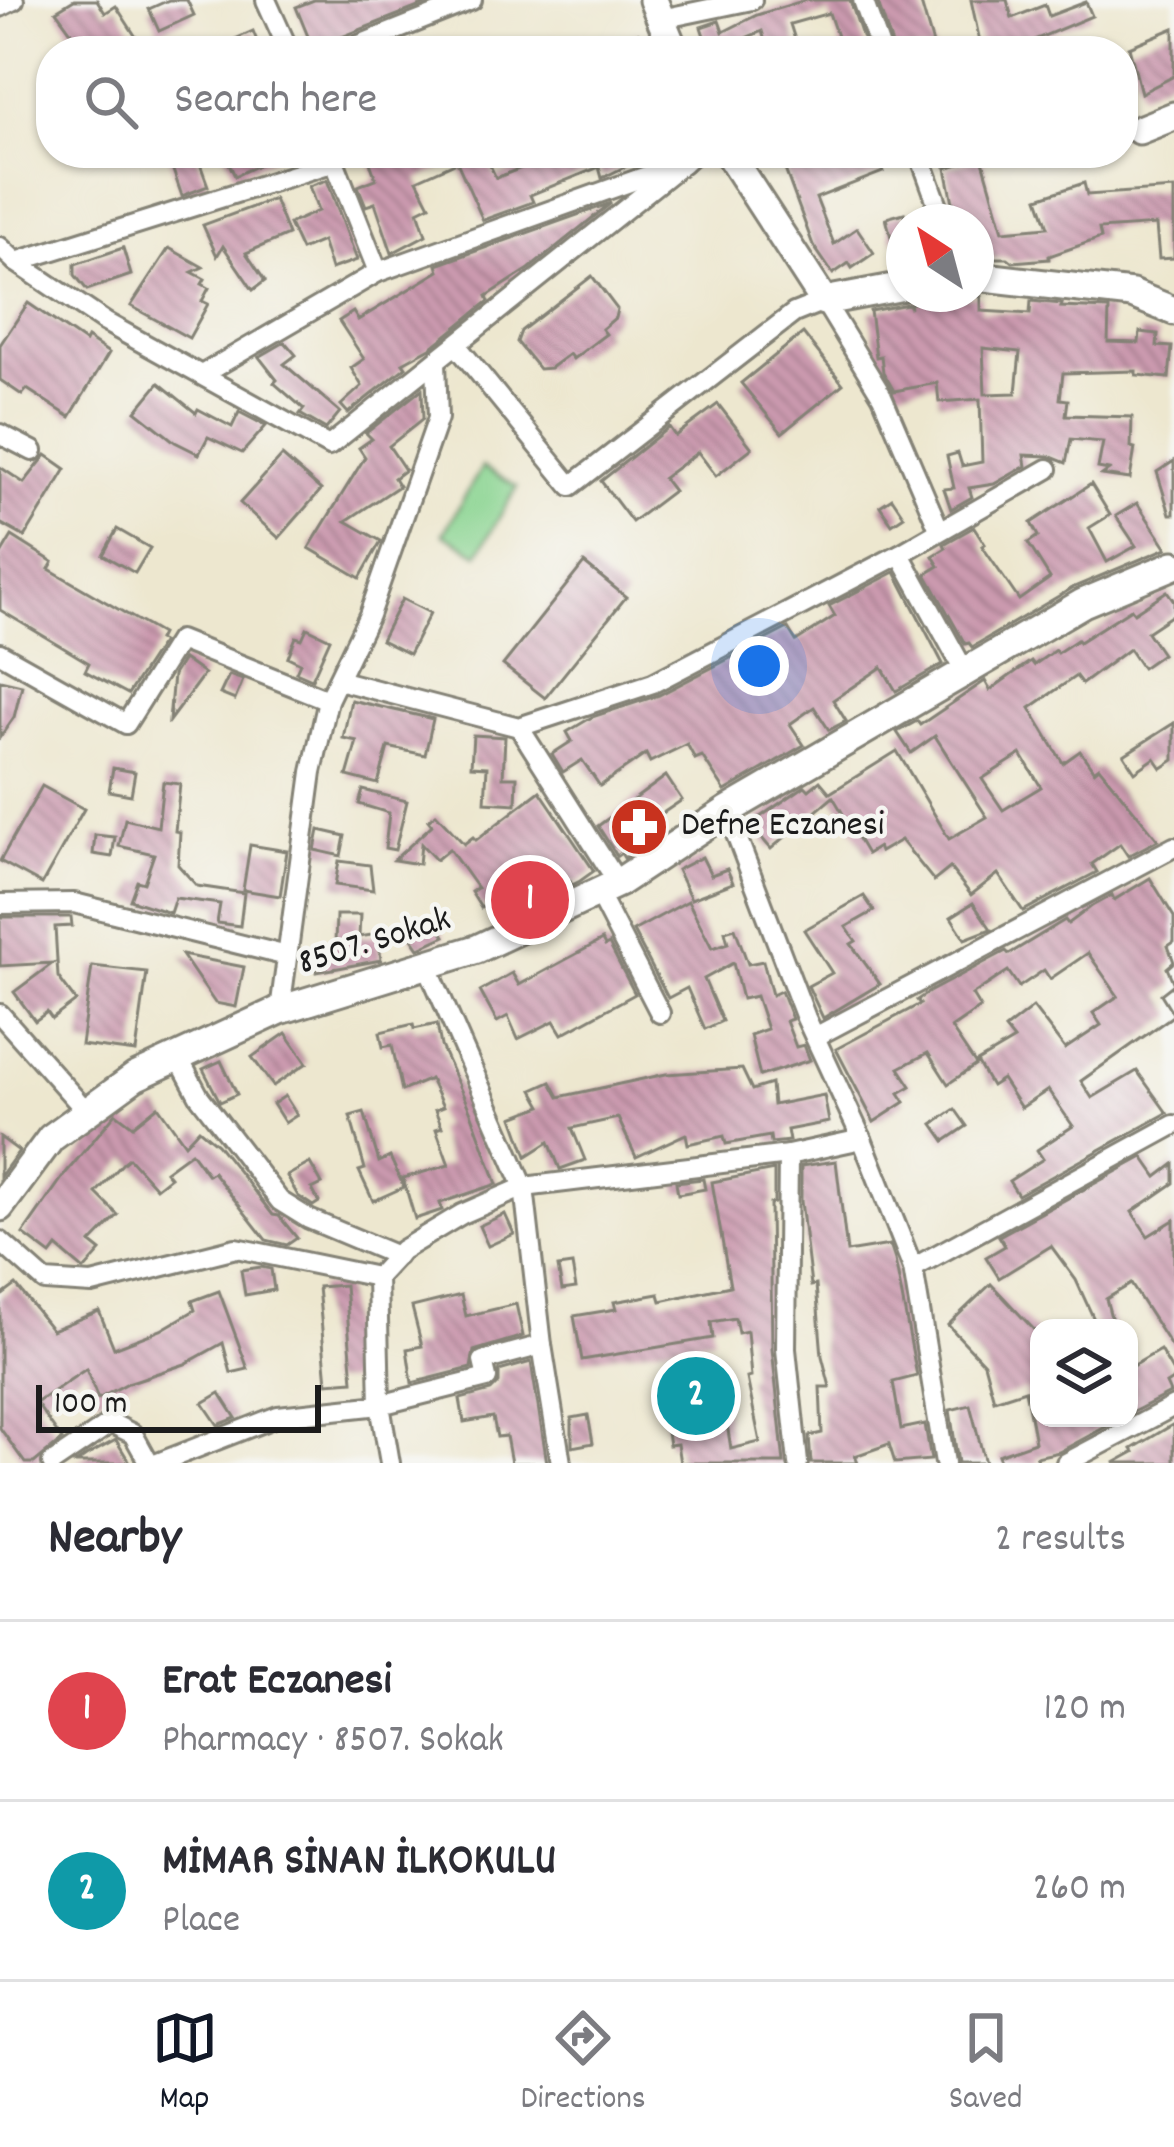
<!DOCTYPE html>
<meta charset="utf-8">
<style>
:root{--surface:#fff;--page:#f2f2f3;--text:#2b2b33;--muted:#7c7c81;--line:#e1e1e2;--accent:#111827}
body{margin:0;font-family:Dekko,sans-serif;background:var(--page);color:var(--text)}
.controls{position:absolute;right:36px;bottom:36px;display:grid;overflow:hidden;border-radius:24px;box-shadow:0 3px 9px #0004}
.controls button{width:108px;height:108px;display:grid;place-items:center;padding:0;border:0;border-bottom:3px solid var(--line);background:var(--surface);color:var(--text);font:60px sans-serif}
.compass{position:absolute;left:886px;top:204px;width:108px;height:108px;border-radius:50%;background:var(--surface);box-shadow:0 3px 9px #0004;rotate:324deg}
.scale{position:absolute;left:36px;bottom:30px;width:285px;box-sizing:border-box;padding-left:12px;border:6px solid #1c1c1c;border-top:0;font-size:33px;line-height:42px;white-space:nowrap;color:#1c1c1c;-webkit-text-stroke:9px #f6f6f2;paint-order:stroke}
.you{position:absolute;left:759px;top:666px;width:42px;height:42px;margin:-30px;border:9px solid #fff;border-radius:50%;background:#1a73e8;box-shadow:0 0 0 18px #1a73e833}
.badge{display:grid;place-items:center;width:78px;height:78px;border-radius:50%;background:var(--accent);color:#fff;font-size:39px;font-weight:700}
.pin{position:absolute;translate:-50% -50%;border:6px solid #fff;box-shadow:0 3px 12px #0006}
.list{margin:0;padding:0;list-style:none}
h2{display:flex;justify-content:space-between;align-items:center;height:156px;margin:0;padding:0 48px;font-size:51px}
h2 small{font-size:39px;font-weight:400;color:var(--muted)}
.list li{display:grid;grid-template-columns:78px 1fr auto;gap:36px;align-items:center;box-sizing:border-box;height:180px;padding:0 48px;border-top:3px solid var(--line)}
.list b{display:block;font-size:45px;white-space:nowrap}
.list p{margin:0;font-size:39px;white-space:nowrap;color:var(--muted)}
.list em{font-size:39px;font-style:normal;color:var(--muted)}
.icon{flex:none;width:66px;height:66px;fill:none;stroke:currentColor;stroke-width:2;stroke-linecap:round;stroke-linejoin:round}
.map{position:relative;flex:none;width:1174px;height:1463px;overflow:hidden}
.search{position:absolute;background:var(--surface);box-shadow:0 3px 9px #0004;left:36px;right:36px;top:36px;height:132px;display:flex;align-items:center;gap:30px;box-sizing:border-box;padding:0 42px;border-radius:48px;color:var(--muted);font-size:45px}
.sheet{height:516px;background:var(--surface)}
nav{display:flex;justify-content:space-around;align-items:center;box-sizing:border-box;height:168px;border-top:3px solid var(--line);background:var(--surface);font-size:33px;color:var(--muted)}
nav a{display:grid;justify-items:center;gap:6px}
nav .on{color:var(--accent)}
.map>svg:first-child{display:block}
.pitch{fill:#8ad491;stroke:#537856;stroke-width:3}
.building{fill:url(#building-back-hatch);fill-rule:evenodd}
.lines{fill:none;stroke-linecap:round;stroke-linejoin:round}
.street-casing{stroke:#848276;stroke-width:24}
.secondary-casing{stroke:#848276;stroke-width:33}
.street{stroke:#fff;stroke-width:18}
.secondary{stroke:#fff;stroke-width:27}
.labels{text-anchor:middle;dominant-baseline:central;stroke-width:9;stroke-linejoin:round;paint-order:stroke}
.poi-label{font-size:36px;fill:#1c1c1c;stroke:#f6f6f2;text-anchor:start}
.street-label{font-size:36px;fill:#1c1c1c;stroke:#f6f6f2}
</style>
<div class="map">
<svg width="1174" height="1463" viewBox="0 0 1174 1463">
<defs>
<pattern id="building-back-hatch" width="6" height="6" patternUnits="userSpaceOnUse" patternTransform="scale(3)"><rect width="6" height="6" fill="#cb9aaf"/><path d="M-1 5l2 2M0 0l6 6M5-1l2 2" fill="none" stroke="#a47d8e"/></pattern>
</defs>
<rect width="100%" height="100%" fill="#f6f6f2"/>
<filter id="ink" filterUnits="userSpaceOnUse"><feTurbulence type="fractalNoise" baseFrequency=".00833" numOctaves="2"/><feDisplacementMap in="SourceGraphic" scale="24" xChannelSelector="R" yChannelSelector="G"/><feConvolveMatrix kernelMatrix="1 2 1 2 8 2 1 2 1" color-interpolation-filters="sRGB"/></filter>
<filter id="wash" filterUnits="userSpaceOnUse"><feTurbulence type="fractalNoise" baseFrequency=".004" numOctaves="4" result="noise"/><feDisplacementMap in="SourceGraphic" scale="48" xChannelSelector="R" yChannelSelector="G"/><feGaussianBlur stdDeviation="2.7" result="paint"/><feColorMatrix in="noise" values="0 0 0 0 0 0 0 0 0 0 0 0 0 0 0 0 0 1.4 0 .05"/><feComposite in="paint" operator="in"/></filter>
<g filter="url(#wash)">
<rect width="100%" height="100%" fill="#ede7cf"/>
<polygon class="pitch" points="482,467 517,487 478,554 443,534"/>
<g id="blocks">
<g class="building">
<polygon points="74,0 97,0 105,13 116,6 145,51 85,51 56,11"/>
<polygon points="169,0 187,0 194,15 159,31 149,9"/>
<polygon points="314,0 436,0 339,38 327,51 314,51 296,7"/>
<polygon points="806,0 850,0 867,51 842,51 829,13 790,24 797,46 768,51 762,31 727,46 728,51 709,51 701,27 719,21 723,32 757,15"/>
<polygon points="877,0 920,0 935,51 894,51"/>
<polygon points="971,0 1007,0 1012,18 1045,5 1049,16 1086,2 1092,16 1015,48 1016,51 982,51"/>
<polygon points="1174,28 1174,76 1141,93 1129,47"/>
<polygon points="253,31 261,51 238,51 233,40"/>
<polygon points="638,33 645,51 596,51 596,50"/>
<polygon points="167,153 196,153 208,186 182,196"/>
<polygon points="224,153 283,153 235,176"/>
<polygon points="381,153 484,153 496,178 559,153 653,153 602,178 599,167 530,195 533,202 483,220 457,162 417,180 430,205 418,211 426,235 392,253 375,203 366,206 358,186 376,179 368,157"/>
<polygon points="811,153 875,153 883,172 816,198 834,244 857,228 874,253 852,268 849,263 833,274 813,245 783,164"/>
<polygon points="982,157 1003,231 1048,227 1038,198 1084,183 1087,195 1174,189 1174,258 1159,259 1156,225 1099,229 1101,238 1049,256 1049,259 1013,262 1008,258 977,258 976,222 957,222 946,168"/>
<polygon points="327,180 357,260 331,269 322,241 301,250 289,224 318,211 309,186"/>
<polygon points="274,199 288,235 246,253 265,281 253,290 223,246 217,256 203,225"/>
<polygon points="611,203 529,269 487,296 489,301 432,347 403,363 406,367 348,413 341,405 362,386 351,368 364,359 339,321 353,312 358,320 439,271 437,265"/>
<polygon points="904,213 904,233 892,241 886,218"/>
<polygon points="123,248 131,275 87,290 75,275 75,264"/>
<polygon points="169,248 203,267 192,272 205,279 202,284 209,288 202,301 208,304 189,338 131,306"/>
<polygon points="592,276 617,309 615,318 602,329 606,334 573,359 569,354 550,368 539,369 517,342 521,331"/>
<path d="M 981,296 L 981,311 L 1030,314 L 1031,301 L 1062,304 L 1061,307 L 1109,309 L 1108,342 L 1139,343 L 1140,332 L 1158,334 L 1157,346 L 1172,347 L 1169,378 L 1136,375 L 1136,371 L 1063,373 L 1060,399 L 1068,400 L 1066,415 L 1132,417 L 1131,447 L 1135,448 L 1130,479 L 1102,475 L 1109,470 L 1098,468 L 1103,442 L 1071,439 L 1066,463 L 1049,456 L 1024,455 L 1026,466 L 994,484 L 969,488 L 972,497 L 951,509 L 944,489 L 954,488 L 947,456 L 958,453 L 962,466 L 982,462 L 980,399 L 939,402 L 937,383 L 894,391 L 883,372 L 881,356 L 876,357 L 870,311 L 908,304 L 910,308 L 909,304 L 938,298 ZM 983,348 L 1020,352 L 1016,393 L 985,394 Z"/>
<polygon points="28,303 85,342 87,338 109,353 70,417 27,389 22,395 0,380 0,345"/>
<polygon points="803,333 843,384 782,433 741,383"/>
<polygon points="285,342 296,355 284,364 340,412 326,429 300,414 304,409 274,383 277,380 259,357"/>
<polygon points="159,383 196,413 198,409 232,427 239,412 266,426 242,453 208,437 199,454 175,442 136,411"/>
<polygon points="422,389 423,419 389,446 405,470 394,478 399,486 346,521 381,541 360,578 309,548 365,457 359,448 372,439 366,433"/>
<polygon points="718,404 752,448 716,476 698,452 663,478 673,491 632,522 601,481 669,427 675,436"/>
<polygon points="46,455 66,469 25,537 0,523 0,467 24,483"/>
<polygon points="282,456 321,490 279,538 240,503"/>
<polygon points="1174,461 1174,514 1170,514 1157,472"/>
<polygon points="1091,484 1110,515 1089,528 1107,562 1136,546 1116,516 1137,503 1167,548 1074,587 972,647 969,643 965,644 926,574 939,566 933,556 946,548 944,544 974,527 985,544 982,546 1019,600 1050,578 1028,543 1038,536 1031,523"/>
<polygon points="892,498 904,516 892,524 880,506"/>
<polygon points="117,529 150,548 135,573 103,555"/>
<polygon points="12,536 53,562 49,569 161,634 158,640 162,642 128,694 85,671 89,663 0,610 0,556"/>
<polygon points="584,563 626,597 545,698 503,665"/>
<polygon points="895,572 943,664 896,691 882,667 833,700 846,721 829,730 814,707 790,724 804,745 725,791 702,756 695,759 687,744 650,762 646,754 600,786 582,760 563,772 552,754 572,741 567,732 592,717 659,695 788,628 796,641 835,616 829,606"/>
<path d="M 1167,591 L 1174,601 L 1174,614 L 1147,632 L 1162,654 L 1142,668 L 1129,649 L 1082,684 L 1076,676 L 1030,708 L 1063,763 L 1080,751 L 1094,771 L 1099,767 L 1158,840 L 1128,856 L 1120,844 L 1092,864 L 1097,872 L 1023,911 L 998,874 L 971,895 L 950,868 L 934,881 L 901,840 L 880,852 L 878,847 L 867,854 L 833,797 L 771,849 L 750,824 L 805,786 L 809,790 L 820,781 L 830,793 L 897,751 L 949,839 L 987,817 L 935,736 L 911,753 L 897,732 L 917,721 L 920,725 L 985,681 L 990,690 L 1031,661 L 1034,665 L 1055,650 L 1057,653 L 1077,640 L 1079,642 L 1131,609 L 1134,613 ZM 1021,754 L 1041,787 L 1003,810 L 982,779 Z"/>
<polygon points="402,599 430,613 409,654 381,640"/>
<polygon points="307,628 330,639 312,679 296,672 300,663 288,657 296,637 302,639"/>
<polygon points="183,659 204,674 169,721 173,675"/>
<polygon points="229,675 243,680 235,700 220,694"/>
<polygon points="0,680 22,685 14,717 0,737"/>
<polygon points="351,700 433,719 425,755 388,747 378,784 347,776 357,741 343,738"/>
<polygon points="1174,723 1174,760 1162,768 1155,758 1135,772 1124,755"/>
<polygon points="473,735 505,737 503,777 517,777 516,804 485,802 487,767 471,766"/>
<polygon points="113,768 135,772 131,795 109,791"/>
<polygon points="666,776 682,800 654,819 662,832 624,858 621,853 617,856 598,826"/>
<polygon points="163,782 180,784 175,831 180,832 178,865 197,886 244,893 240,926 217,923 220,904 175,898 170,913 130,900 137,881 144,883 154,854 119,846 125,819 158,827"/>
<polygon points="42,786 84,809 42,884 0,861"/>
<polygon points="363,790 407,801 395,850 385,848 389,813 359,804"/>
<polygon points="540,791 594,871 580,881 572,885 570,881 525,907 515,887 481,908 471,892 477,888 449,849 436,860 421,844 419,864 394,860 432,825 428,820 436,814 464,844 473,837 476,840"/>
<polygon points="319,830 345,836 341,856 315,850"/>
<polygon points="95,835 115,837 112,857 93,854"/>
<polygon points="250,845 287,851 280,896 243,890"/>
<polygon points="702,857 711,875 727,869 733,883 691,899 677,870"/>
<polygon points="339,861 370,865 373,890 335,885"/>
<polygon points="1150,878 1174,917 1174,942 1168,946 1174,962 1167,968 1174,984 1161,994 1174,1015 1081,1081 1092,1098 1137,1071 1167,1113 1018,1195 1009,1181 1043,1159 1037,1150 1073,1126 1048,1090 1021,1108 1002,1079 991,1086 977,1062 1014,1040 1005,1029 1033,1007 1065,1049 1101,1025 1093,1013 1118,996 1088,953 1050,979 1044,970 1019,987 1008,971 972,995 980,1008 951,1028 976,1065 948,1084 928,1053 899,1068 911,1086 899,1093 905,1102 874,1122 836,1049 920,1004 917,1000 929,992 1006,951 1009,954 1065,920 1068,924 1092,906 1112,895 1114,900"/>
<polygon points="864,896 874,911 846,927 856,941 851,944 880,984 823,1018 808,986 832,973 804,930"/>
<polygon points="688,901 712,948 728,943 725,931 735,928 748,964 763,961 772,995 781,991 792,1019 786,1021 796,1047 804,1045 810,1060 760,1076 750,1035 767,1029 756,996 742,999 733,963 704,979 722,1021 705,1029 687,988 668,998 633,931"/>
<polygon points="973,903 991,929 965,939 951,917"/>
<polygon points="336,915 360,915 359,937 378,934 381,960 317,972 312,949 335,944"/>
<polygon points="432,916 445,936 419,948 408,932"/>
<polygon points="0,917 71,917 72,926 55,927 58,977 76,1001 52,1019 47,1012 35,1021 14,992 53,963 0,966"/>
<polygon points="602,940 605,946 609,944 635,994 562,1034 554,1021 518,1039 508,1016 497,1022 480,991 512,973 519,985"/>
<polygon points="182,955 244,967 236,1007 215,1003"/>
<polygon points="92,966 147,972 136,1052 81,1045"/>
<polygon points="413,1024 414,1029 437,1024 441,1046 472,1115 497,1184 440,1203 442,1210 415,1219 403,1178 449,1165 436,1129 442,1127 435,1110 443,1107 430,1079 402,1091 392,1045 383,1047 380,1032"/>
<polygon points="286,1033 307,1063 273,1086 252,1057"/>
<polygon points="221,1061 237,1094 220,1102 203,1069"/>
<polygon points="742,1069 752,1090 771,1084 773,1105 824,1095 829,1122 787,1130 789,1141 771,1143 770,1136 726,1144 724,1136 688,1144 686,1134 636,1157 618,1118 572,1128 585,1160 560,1169 549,1142 527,1156 513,1117 542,1106 533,1090 551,1082 559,1097 666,1074"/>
<polygon points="285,1096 297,1115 285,1123 273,1104"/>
<polygon points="158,1106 185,1144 199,1129 217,1144 273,1215 279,1216 297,1238 287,1245 266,1240 213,1172 208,1175 191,1152 165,1171 170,1177 156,1188 129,1158 123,1163 96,1193 118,1215 91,1243 101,1251 84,1270 57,1247 51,1255 23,1234 65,1174 116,1113 133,1126"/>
<polygon points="955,1109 967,1126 945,1141 933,1124"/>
<polygon points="364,1112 379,1162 390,1157 404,1187 373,1201 359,1171 365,1169 350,1116"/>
<polygon points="0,1137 19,1151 0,1177"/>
<polygon points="1143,1157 1157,1177 1174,1164 1174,1183 1132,1212 1148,1236 1174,1220 1174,1351 1131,1284 1106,1299 1114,1328 1098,1328 1076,1280 1051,1246 999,1278 986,1257 1005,1246 999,1236"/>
<polygon points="836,1161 847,1252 890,1245 895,1260 917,1376 893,1382 901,1429 925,1424 931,1460 895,1463 889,1444 855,1456 858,1463 811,1463 809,1436 822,1433 820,1387 830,1387 822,1356 816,1285 811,1286 801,1201 801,1166"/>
<polygon points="310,1163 322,1184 312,1189 319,1202 313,1206 298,1196 287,1176"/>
<polygon points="774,1170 774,1203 770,1204 772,1349 784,1463 680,1463 677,1444 669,1445 665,1418 672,1416 666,1375 718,1367 731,1449 760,1442 747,1378 751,1377 747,1331 738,1333 735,1318 711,1322 713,1338 582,1360 574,1316 616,1309 614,1302 659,1294 661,1301 730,1286 712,1182"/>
<polygon points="703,1179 705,1189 678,1194 676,1182"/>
<polygon points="505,1214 514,1234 488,1246 479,1226"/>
<polygon points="572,1265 576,1288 562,1290 558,1267"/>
<polygon points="261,1267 271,1269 274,1290 245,1295 241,1270"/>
<polygon points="991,1284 1039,1335 1039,1418 1122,1418 1059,1452 1036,1457 1038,1463 1001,1463 998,1455 1035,1442 1025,1390 994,1400 984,1363 948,1325"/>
<polygon points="16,1285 52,1330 99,1311 114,1348 161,1330 195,1310 192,1301 219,1291 248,1369 231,1373 223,1343 185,1364 128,1383 98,1399 86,1369 36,1403 62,1440 34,1463 25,1463 0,1428 0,1297"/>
<polygon points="345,1285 353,1381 327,1383 318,1287"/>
<polygon points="461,1295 466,1316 516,1304 523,1336 474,1351 471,1368 412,1383 407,1349 422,1346 412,1307"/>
<polygon points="1160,1350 1174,1374 1174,1379 1166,1384 1170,1393 1129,1414 1129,1368"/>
<polygon points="531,1362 547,1463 511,1463 506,1436 497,1437 493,1417 464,1422 460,1399 491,1391 499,1383 499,1371"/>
<polygon points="220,1393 236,1418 218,1425 203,1403"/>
<polygon points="970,1405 974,1420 985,1463 958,1463 950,1410"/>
<polygon points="588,1415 593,1443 572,1447 572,1418"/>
<polygon points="1174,1424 1174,1463 1114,1463 1134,1452 1132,1449"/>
<polygon points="116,1440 130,1463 76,1463 86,1456"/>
</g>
</g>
</g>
<g filter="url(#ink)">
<use href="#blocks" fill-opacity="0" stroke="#848276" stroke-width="3"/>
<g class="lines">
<defs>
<g id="street">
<polyline points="266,0 289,51"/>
<polyline points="863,0 881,51"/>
<polyline points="0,7 14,0"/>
<polyline points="661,19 752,0"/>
<polyline points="344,51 472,0"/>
<polyline points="331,153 378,272"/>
<polyline points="919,153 944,222"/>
<polyline points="0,247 16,262 105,322 329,446 683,163"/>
<polyline points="16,262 335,162"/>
<polyline points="457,346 571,486 794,313 824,301 882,396 939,529"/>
<polyline points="203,374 378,272 683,163 694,153"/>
<polyline points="0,434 33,451"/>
<polyline points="900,554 965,672"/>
<polyline points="0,653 126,724 179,640 328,700"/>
<polyline points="338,680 519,727 653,683 900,554 1048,469"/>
<polyline points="519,727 618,883"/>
<polyline points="727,811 806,1018 862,1139 913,1268 945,1463"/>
<polyline points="597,891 660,1013"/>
<polyline points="0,904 74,903 287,956"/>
<polyline points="427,965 524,1187 542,1345 561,1463"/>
<polyline points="280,1010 312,772 328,700 369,615 438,418 436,362"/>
<polyline points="0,1014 87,1112"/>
<polyline points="815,1037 1174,847"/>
<polyline points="178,1057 199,1096 280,1201 309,1219 397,1256"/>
<polyline points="788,1155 786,1349 798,1463"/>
<polyline points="0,1241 45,1281 92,1284 236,1248 377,1277"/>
<polyline points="913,1268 1174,1125"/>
<polyline points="52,1463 111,1423 133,1434 149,1463"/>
<polyline points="158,1463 278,1416 380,1405 487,1378 483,1361 542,1345"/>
<polyline points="390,1463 380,1405 377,1277 402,1250 462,1214 524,1187 788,1155 862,1139"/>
<polyline points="1066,1463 1174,1406"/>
</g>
<g id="secondary">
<polyline points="653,0 674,51"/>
<polyline points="1139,130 1174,116"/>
<polyline points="728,153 824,301 904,286"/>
<polyline points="976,276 1132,294 1174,311"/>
<polyline points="0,1207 51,1138 135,1077 280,1010 477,949 618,883 727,811 1083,603 1174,565"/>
</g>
</defs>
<use href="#street" class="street-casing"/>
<use href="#secondary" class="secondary-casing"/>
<use href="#street" class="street"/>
<use href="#secondary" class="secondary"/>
</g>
</g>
<defs>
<symbol id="pharmacy-disc" viewBox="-11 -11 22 22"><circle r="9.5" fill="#c8321e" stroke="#f6f6f2"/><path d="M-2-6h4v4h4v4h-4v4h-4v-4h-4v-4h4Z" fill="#fff"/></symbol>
</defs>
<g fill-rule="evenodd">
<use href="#pharmacy-disc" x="606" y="794" width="66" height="66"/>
</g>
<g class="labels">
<g class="poi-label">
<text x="681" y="827">Defne Eczanesi</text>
</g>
<g class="street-label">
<text transform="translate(375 943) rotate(-17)">8507. Sokak</text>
</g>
</g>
</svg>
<div class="controls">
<button><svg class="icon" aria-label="layers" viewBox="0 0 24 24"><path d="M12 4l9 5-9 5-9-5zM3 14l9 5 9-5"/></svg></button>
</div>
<svg class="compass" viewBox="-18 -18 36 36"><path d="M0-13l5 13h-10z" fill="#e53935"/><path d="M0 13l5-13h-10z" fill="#7c7c81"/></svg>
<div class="scale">100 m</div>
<div class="you"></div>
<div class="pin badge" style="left:530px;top:900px;background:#e0444e">1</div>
<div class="pin badge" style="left:696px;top:1396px;background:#0f9aa8">2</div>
<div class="search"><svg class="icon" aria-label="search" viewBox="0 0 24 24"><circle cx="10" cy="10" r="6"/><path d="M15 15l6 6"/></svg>Search here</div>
</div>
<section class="sheet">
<h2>Nearby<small>2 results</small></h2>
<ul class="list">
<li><span class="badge" style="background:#e0444e">1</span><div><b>Erat Eczanesi</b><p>Pharmacy · 8507. Sokak</p></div><em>120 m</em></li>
<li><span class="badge" style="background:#0f9aa8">2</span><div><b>MİMAR SİNAN İLKOKULU</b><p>Place</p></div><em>260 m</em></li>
</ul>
</section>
<nav>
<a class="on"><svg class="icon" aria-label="map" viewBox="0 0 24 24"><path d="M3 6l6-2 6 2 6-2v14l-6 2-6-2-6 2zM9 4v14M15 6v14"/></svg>Map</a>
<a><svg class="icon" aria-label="directions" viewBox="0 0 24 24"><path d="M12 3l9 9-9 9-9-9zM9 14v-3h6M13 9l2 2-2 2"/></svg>Directions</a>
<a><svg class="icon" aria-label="saved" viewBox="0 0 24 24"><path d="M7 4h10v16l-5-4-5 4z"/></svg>Saved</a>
</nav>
